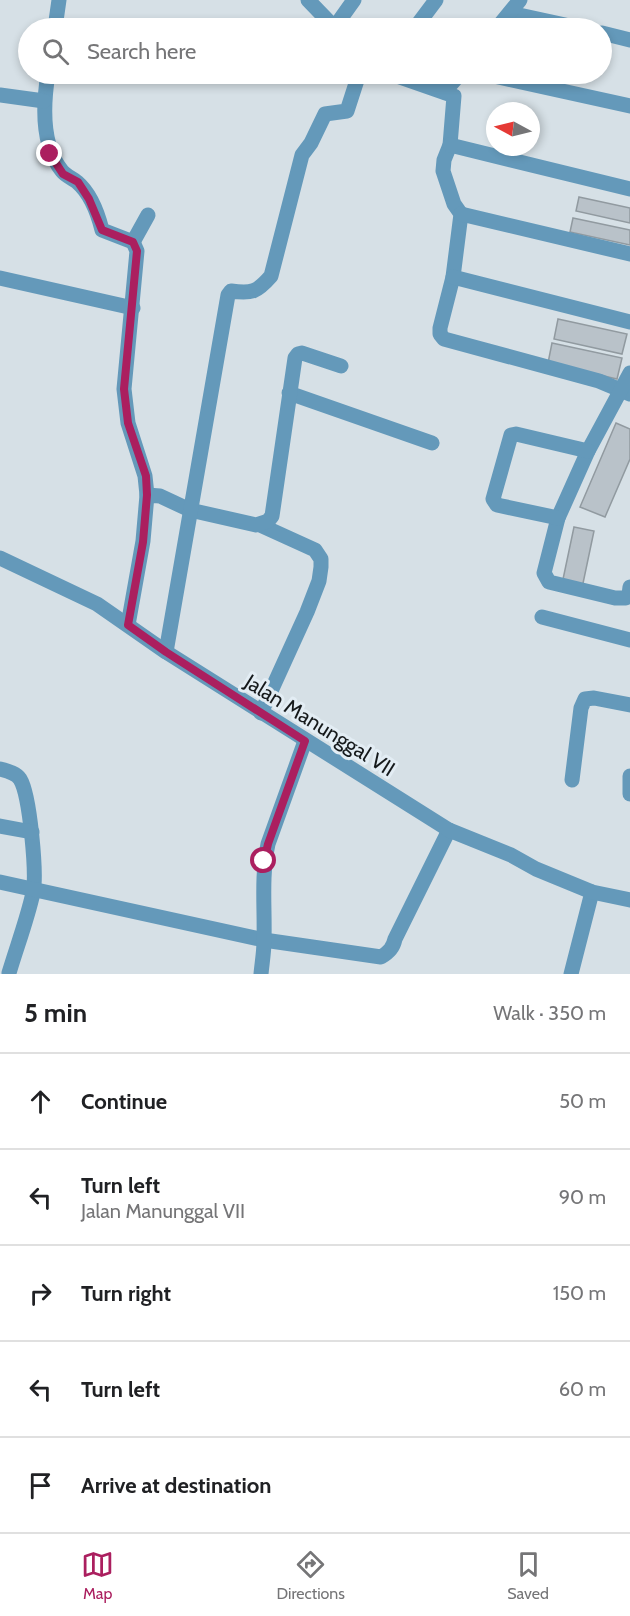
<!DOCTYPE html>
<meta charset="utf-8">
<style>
:root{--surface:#fff;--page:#f2f2f2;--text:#202124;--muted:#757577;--line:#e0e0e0;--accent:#ab1f5f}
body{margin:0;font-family:Cabin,sans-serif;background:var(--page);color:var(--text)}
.compass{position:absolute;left:486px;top:102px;width:54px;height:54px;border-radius:50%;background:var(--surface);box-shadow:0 3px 9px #0003;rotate:277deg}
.stop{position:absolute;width:18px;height:18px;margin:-14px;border:4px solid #ab1f5f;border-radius:50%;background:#fff}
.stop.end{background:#ab1f5f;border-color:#fff;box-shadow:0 2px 6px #0008}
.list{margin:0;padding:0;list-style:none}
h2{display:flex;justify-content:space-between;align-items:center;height:78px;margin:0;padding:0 24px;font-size:26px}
h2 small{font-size:20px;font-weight:400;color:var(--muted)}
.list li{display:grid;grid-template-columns:39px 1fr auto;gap:18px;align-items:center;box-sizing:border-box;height:96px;padding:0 24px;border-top:2px solid var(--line)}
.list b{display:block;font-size:22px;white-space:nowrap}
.list p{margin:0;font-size:20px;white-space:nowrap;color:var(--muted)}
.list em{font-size:20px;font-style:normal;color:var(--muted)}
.icon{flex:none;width:33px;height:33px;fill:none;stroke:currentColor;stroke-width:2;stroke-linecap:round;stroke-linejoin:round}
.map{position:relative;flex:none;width:630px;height:974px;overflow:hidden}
.search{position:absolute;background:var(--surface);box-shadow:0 3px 9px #0003;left:18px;right:18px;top:18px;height:66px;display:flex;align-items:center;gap:15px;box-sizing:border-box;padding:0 21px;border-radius:33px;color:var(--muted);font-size:22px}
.sheet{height:558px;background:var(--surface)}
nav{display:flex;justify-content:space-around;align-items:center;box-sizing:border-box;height:84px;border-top:2px solid var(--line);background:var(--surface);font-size:16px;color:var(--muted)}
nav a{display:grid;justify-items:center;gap:3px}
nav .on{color:var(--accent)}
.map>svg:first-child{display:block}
.building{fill:#b9c2c9;stroke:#919aa0;stroke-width:1.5}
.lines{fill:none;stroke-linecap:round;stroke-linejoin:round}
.minor{stroke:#6499ba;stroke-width:15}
.tertiary{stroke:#6499ba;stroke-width:15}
.route{stroke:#ab1f5f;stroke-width:8}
.labels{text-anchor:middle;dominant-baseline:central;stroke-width:6;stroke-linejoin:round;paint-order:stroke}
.street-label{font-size:21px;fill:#15191b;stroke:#e3edf4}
</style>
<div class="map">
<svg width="630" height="974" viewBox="0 0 630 974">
<rect width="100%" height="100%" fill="#d6e0e6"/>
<g class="building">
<polygon points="579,197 630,208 630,223 576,211"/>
<polygon points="573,218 630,230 630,245 570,232"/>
<polygon points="558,319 627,334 622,354 554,339"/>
<polygon points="552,343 622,358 617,379 548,363"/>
<polygon points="616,423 630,429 630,459 605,517 580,507"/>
<polygon points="574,527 594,531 582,588 562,584"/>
</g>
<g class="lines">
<g class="minor">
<polyline points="308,0 335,28"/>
<polyline points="510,13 579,28"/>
<polyline points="55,28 59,0"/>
<polyline points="334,28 354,0"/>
<polyline points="415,28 436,0"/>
<polyline points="497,28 520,0"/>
<polyline points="602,33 630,40"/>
<path d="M 48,74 C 43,105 41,145 62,171 C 66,176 72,178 77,182 C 90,193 98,214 102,230 L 133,242 L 137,251 L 124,389 L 128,423 L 145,476 L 147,495"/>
<polyline points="391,74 454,96 450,145 444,160 443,171 454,204 461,214 453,277 440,328 440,334 444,339 599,381 630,394"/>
<polyline points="485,74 630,106"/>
<polyline points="444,92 460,74"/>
<polyline points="0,95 44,101"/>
<polyline points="450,145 630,189"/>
<polyline points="461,214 630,254"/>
<polyline points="133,242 148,215"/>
<polyline points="453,277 630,322"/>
<polyline points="0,278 133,308"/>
<polyline points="630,373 588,451 558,518 544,573 549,582 615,598 626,598 629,595 630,587"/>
<polyline points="289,393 432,443"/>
<polyline points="558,518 497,505 493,499 511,435 516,434 588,451"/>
<polyline points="260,525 315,550 321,559 321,567 319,581 307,612 261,713"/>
<polyline points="542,617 630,640"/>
<polyline points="128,625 143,541 147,495 160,496 190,510 256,525 268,521 272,516 295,358 298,354 302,353 341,366"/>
<path d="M 166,652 L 228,295 L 231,291 C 252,294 257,292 271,276 L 302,155 L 311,143 L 325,114 L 347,111 L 359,74"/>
<path d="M 0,769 C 7,771 16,773 20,779 C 30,795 37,875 33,893 C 27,920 17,946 9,973"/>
<polyline points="630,776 630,794"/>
<polyline points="572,780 581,708 585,699 594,698 630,705"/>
<polyline points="0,826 32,832"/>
<path d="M 0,882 L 264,940 L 381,957 C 389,952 393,948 395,939 L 449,830"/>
<path d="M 261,974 C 262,963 264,952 264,941 C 265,908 261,877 268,844 L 305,741"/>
<polyline points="571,974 592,892"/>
</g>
<polyline class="tertiary" points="0,558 97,604 166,652 449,830 511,855 536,869 592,892 630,900"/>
</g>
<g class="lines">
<polyline class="route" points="50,154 63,174 78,182 89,199 102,230 133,242 137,251 124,389 128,423 146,476 147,495 143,542 128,625 166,652 305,741 268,844 264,861"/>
</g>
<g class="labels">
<g class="street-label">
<text transform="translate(320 725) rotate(32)">Jalan Manunggal VII</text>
</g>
</g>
</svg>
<svg class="compass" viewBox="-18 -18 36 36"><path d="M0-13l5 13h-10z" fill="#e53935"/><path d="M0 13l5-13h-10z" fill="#757577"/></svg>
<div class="stop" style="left:264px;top:861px"></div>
<div class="stop end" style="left:50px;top:154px"></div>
<div class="search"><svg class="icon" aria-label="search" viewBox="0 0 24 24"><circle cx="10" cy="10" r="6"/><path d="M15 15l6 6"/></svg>Search here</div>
</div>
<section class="sheet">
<h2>5 min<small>Walk · 350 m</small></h2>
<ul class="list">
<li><svg class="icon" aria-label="ahead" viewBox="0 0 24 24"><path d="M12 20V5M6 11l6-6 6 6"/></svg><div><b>Continue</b></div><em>50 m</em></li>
<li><svg class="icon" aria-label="left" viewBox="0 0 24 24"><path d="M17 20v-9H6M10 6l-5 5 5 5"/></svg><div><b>Turn left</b><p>Jalan Manunggal VII</p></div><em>90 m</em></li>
<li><svg class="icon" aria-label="right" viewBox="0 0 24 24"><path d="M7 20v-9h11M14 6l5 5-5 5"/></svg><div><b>Turn right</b></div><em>150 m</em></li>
<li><svg class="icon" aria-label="left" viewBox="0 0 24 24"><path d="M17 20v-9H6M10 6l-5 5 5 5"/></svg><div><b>Turn left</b></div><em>60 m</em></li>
<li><svg class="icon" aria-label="arrive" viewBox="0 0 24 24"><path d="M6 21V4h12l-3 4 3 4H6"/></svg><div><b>Arrive at destination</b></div></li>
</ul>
</section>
<nav>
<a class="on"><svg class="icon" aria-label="map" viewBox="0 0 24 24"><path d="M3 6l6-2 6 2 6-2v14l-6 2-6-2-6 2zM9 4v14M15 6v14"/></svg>Map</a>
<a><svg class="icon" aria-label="directions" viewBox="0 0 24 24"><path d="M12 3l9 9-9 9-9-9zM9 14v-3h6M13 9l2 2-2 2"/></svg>Directions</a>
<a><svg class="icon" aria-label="saved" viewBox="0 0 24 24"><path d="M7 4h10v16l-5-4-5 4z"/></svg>Saved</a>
</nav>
